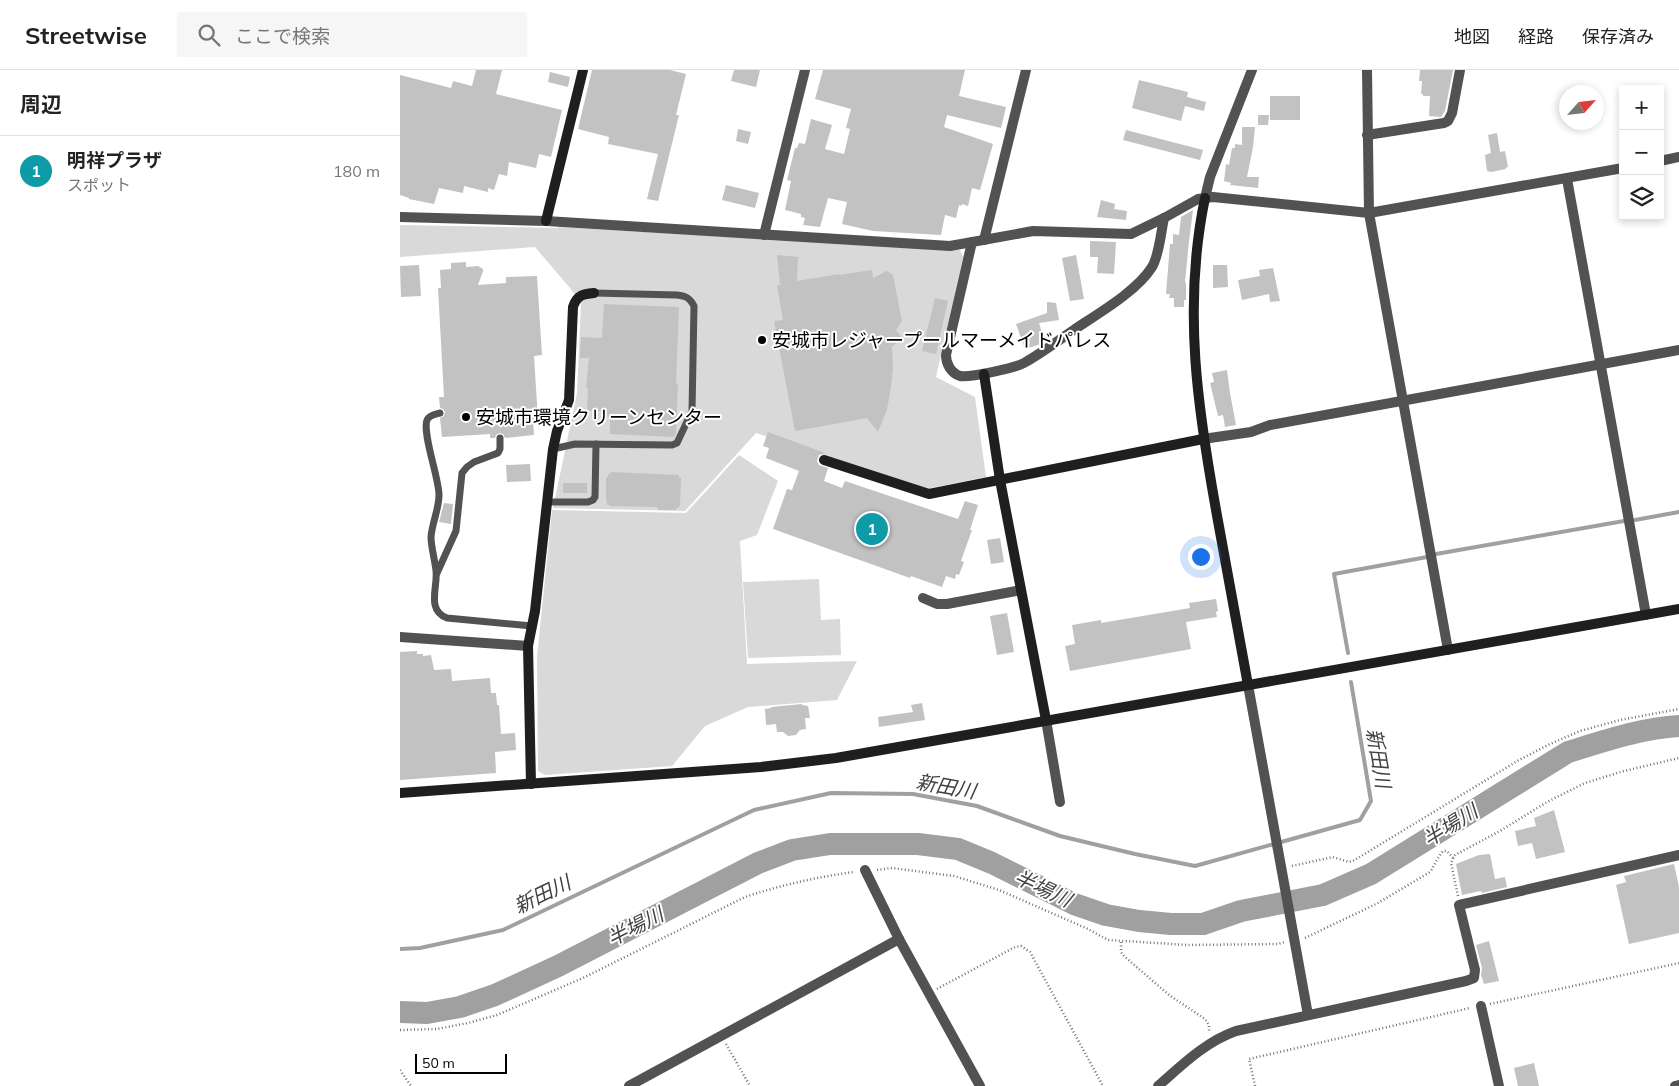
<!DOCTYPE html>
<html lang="ja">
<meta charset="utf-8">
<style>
:root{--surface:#fff;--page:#f6f6f6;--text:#222;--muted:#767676;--line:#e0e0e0;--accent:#000}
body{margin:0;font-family:Mulish,"Noto Sans JP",sans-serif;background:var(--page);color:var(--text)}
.controls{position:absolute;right:15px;top:15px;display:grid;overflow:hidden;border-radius:0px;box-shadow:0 2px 8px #0003}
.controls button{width:45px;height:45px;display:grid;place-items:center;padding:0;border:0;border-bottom:1px solid var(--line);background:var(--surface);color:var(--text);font:25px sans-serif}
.compass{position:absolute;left:1159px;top:15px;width:45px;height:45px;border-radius:50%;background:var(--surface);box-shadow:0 2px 8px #0003;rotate:63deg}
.scale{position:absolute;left:15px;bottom:12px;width:92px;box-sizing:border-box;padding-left:5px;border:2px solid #000;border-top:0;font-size:14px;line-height:18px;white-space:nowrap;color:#000;-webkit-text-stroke:4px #fff;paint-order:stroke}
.you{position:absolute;left:800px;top:486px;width:18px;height:18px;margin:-12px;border:4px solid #fff;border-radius:50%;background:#1a73e8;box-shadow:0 0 0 8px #1a73e833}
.badge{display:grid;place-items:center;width:32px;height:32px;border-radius:50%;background:var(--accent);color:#fff;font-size:16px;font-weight:700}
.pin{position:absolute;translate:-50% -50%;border:2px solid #fff;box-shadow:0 1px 5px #0006}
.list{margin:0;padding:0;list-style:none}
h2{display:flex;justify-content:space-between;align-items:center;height:65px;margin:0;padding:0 20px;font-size:21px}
h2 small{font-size:16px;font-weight:400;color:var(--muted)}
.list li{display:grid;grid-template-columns:32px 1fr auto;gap:15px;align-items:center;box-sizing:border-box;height:70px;padding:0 20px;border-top:1px solid var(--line)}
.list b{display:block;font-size:19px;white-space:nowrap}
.list p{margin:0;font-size:16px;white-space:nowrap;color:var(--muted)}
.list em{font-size:16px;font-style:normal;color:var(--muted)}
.icon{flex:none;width:28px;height:28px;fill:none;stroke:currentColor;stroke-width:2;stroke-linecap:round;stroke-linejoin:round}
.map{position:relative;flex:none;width:1279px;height:1016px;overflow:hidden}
header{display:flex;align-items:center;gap:30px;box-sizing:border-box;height:70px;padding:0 25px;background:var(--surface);border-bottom:1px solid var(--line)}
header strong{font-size:24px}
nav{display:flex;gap:28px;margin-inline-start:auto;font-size:18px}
.search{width:350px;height:45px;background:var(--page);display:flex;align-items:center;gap:12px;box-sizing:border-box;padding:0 18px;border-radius:0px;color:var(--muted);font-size:19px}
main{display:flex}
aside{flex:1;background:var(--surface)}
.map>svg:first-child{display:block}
.green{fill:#d9d9d9}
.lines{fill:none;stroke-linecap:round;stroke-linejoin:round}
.stream{stroke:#a0a0a0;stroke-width:4}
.river{stroke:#a0a0a0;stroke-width:22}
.building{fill:#c2c2c2}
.path{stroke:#747474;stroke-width:2.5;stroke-dasharray:1 2.5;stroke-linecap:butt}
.lane{stroke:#525252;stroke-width:7}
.street{stroke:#525252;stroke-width:10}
.secondary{stroke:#1f1f1f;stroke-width:10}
.poi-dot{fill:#000;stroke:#fff;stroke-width:2}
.labels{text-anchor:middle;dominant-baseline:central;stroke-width:4;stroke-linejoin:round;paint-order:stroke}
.poi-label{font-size:19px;fill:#000;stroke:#fff;text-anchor:start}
.water-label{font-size:20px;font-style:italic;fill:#414141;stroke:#fff}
</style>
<header>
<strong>Streetwise</strong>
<div class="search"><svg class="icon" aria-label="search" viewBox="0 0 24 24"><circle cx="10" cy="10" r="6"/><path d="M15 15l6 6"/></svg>ここで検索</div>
<nav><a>地図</a><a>経路</a><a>保存済み</a></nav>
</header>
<main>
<aside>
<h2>周辺<small></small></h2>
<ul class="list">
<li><span class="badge" style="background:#0f9aa8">1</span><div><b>明祥プラザ</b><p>スポット</p></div><em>180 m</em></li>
</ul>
</aside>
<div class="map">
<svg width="1279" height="1016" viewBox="0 0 1279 1016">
<rect width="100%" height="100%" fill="#fff"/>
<g class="green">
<polygon points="0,155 158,158 158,157 560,180 563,187 536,307 575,327 586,407 526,419 356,363 285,441 153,438 177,323 181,233 170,218 135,177 0,187"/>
<polygon points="339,385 378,411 357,465 340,471 347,594 457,591 437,630 348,637 305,656 272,696 145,705 138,701 137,587 152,440 286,443"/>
<polygon points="419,509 421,550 440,549 441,585 348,588 343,512"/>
</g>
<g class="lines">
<g class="stream">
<polyline points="1235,450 1279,442"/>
<polyline points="1036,484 1224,451"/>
<polyline points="948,583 934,504 1027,487"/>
<polyline points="0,879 20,878 103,860 354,740 431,723 513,724 577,736 660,766 735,784 795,796 960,750 971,731 951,612"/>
</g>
<path class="river" d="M 0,942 L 27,943 L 60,937 L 95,925 L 158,896 L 358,793 L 392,780 L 430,774 L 518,774 L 558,779 L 592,793 L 674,834 L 706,845 L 739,851 L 771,854 L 803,854 L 841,841 L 923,825 L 971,804 L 1168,682 C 1204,671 1242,658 1279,656"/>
</g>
<g class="building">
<polygon points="76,0 102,0 96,24 162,40 151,87 139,84 136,98 109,92 107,106 99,104 94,120 88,118 88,122 64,116 63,123 39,118 34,134 9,129 9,128 0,125 0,5 51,18 53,11 72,16"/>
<polygon points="192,0 270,0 286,4 276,45 279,45 258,131 247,129 258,84 208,74 209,67 178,59"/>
<polygon points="334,0 360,0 356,17 331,11"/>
<polygon points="423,0 565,0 559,26 606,37 601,58 547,45 544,57 593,74 580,120 572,118 568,136 562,134 561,136 559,135 556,148 545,145 541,165 473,161 442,154 447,132 428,128 420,157 403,155 405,148 401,147 401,144 385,140 391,111 387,110 395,78 397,78 399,73 405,74 411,49 432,55 425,79 444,84 450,59 446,58 451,39 415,29"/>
<polygon points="1020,0 1053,0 1045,41 1041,47 1029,46 1030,26 1023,26 1023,24 1021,24 1022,11 1019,11"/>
<polygon points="150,2 170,7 168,17 148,12"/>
<polygon points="739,10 788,22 787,27 806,32 804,41 785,36 781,51 732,38"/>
<rect x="870" y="26" width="30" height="24"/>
<polygon points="858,45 869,45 868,55 858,55"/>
<polygon points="842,57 855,57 853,77 847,107 859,107 858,118 830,115 831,113 824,111 826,94 829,95 832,78 835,78 835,74 842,75"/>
<polygon points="338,59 351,62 348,74 336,71"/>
<polygon points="726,60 803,80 800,90 723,70"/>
<polygon points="1097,63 1100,82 1105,81 1108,97 1105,98 1106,99 1091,102 1087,101 1085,85 1091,83 1088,65"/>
<polygon points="326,115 359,123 355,138 322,130"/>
<polygon points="701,130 715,134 714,139 727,141 726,150 697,147"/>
<polygon points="793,140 789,171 785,212 786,213 786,230 784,230 784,237 774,237 774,228 769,228 770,224 766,224 770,174 773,174 773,164 779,165 781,147"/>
<polygon points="690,171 716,172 714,204 697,203 698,187 690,187"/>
<polygon points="377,185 398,187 397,211 439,204 439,205 472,200 473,208 487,201 493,205 502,251 496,260 503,270 492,276 493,299 490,323 487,339 478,362 467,348 395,361 374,251 383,250 377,215 380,215"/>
<polygon points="676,185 684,229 670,231 662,188"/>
<polygon points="66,192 66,197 78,196 83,199 83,201 78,215 106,213 106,207 137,206 142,285 134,286 138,350 133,350 134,365 105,368 103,364 100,363 96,365 95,368 90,368 90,364 42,367 40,348 44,346 45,342 43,339 40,338 39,327 44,327 38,218 41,218 40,200 51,199 51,193"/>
<polygon points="19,195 21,226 1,227 0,196"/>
<polygon points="813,195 827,195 828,217 813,218"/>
<polygon points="873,198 880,231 870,232 869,224 842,230 838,210 860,206 859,200"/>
<polygon points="535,228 548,231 536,284 522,281"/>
<polygon points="647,232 656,233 659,250 639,253 645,272 641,274 625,279 616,254 647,243"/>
<polygon points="204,234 279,237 276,314 278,314 276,363 274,367 210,364 210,347 201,346 201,341 187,341 188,318 186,318 189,288 180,288 181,267 202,268"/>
<polygon points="827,300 830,323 836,355 825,357 823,345 818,346 810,313 814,312 812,303"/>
<polygon points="368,362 425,383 419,385 417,391 419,395 428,398 424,411 442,418 445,411 558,449 565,431 578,435 570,460 572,460 561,491 564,492 559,505 556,504 555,509 546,506 542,517 511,506 510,508 373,459 387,419 392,420 399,401 366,388 369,378 363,376"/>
<polygon points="130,394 131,411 107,412 106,395"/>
<polygon points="210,402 279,405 279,408 281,408 280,436 279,436 279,438 276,438 276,440 258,440 258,438 255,437 210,436 210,435 207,435 207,431 206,431 206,407 208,407 208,404 211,404"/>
<rect x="163" y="413" width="24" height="10"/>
<polygon points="44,433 53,434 51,454 39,452"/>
<polygon points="600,468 604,492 591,494 587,470"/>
<polygon points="816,529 818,541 816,542 817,547 786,552 791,579 670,601 665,576 675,574 672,555 701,550 701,553 790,538 789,533"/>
<polygon points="607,543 614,582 597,585 590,546"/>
<polygon points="17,581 17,584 23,584 23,586 31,585 34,600 51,599 52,611 90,608 91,623 96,623 97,635 99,635 101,664 115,663 116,680 95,682 96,703 0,710 0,582"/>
<polygon points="522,633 525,650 479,657 478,647 513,642 511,635"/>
<polygon points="402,634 402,635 408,636 410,648 405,648 406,659 400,660 396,665 388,666 383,662 377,662 376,654 366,655 365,639 371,638 371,637"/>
<polygon points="1154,740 1165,782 1136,789 1132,773 1118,776 1115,761 1136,756 1134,748"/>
<polygon points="1090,784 1095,809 1105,807 1107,817 1082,823 1081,821 1062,825 1056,794 1079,785"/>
<polygon points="1274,794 1279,817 1279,863 1229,874 1216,815 1226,812 1224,806"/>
<polygon points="1089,871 1099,911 1084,914 1081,905 1082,898 1076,875"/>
<polygon points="1134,993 1139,1016 1118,1016 1114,998"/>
</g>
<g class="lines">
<g class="path">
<polyline points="892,796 933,787 949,792 953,791 1119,690 1150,674 1180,661 1220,650 1279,639"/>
<polyline points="477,800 492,798 554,806 599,820 688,859 708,870 788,875 878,874 885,872"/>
<polyline points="1058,826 1051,793 1055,785 1100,761 1147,732 1185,713 1224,701 1279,688"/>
<path d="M 905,868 L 978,833 L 1030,802 C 1035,795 1037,788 1043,781 L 1047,781 L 1053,788"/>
<polyline points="721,872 721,882 724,886 769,925 805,949 809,955 809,963"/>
<polyline points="537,919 615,877 621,876 630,882 703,1016"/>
<polyline points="1090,934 1279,893"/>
<path d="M 0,960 L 37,959 L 68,953 L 97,945 L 183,908 L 345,827 C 381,815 417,807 454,802"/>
<polyline points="326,974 350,1016"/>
<polyline points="0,1000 11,1016"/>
<polyline points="855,1016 849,989 1070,938"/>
</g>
<g class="lane">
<path d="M 40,343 C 36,344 29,345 27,350 C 22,363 39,408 39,425 C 39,439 32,453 31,467 C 31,477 35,490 36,501 C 38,517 26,540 47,548 L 132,556"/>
<path d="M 153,379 L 175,374 L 272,375 L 277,373 L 292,341 L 294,236 C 290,228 286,226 277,225 L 194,223"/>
<polyline points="147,432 188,432 193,430 195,427 196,374"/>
<polyline points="37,503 56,461 62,403 67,397 74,392 98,383 100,379 100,368"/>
</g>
<g class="street">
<polyline points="967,0 969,143 1048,580"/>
<polyline points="967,65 1044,53 1048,51 1052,43 1060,0"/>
<polyline points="1260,91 1279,87"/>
<polyline points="1167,109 1246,545"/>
<polyline points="805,128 810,107 852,0"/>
<polyline points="0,147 146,151 550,176 633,161 731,164 764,148 798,129 813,127 969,143 1223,98"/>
<polyline points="364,165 405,0"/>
<polyline points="584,170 626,0"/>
<path d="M 572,172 L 546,285 C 546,294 551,303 560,306 C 569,308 615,298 624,293 C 642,283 658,271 675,259 C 699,243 737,221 752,197 C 759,186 761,162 764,148"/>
<polyline points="803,369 851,362 870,355 1279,280"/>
<polyline points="523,528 537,534 547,534 621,520"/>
<polyline points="0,567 128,576"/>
<polyline points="848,615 908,945"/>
<polyline points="646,650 660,732"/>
<polyline points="465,800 499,869 580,1016"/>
<polyline points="1081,936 1099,1016"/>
<polyline points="229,1016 499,869"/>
<path d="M 758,1016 C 782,995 805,972 836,961 L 1066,911 L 1074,908 L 1075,900 L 1059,835 L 1279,785"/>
<polyline points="1275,1016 1279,1015"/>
</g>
<g class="secondary">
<path d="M 805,128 C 782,238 798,342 818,451 C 828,506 838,561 848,615"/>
<polyline points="146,151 183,0"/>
<polyline points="584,304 600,410 646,650"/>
<polyline points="424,390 529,424 803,369"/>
<path d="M 131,714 L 128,576 L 135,541 L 153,379 L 157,361 L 169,330 L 173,237 C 177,225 183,224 194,223"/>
<polyline points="0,723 361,697 436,688 1279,539"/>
</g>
</g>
<g class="poi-dot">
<circle cx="362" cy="270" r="5"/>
<circle cx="66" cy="347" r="5"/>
</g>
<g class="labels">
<g class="poi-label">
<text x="372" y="270">安城市レジャープールマーメイドパレス</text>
<text x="76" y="347">安城市環境クリーンセンター</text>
</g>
<g class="water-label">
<text transform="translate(979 688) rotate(80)">新田川</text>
<text transform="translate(546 716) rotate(10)">新田川</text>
<text transform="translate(1050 755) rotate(-32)">半場川</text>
<text transform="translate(643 818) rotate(25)">半場川</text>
<text transform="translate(142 824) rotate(-26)">新田川</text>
<text transform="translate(235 856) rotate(-27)">半場川</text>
</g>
</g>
</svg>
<div class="controls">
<button>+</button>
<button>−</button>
<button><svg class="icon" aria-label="layers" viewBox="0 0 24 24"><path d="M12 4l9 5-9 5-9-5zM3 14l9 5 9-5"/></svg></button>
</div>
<svg class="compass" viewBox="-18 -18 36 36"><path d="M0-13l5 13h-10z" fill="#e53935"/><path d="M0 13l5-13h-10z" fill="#767676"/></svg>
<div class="scale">50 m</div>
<div class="you"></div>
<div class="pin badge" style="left:472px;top:459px;background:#0f9aa8">1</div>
</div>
</main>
